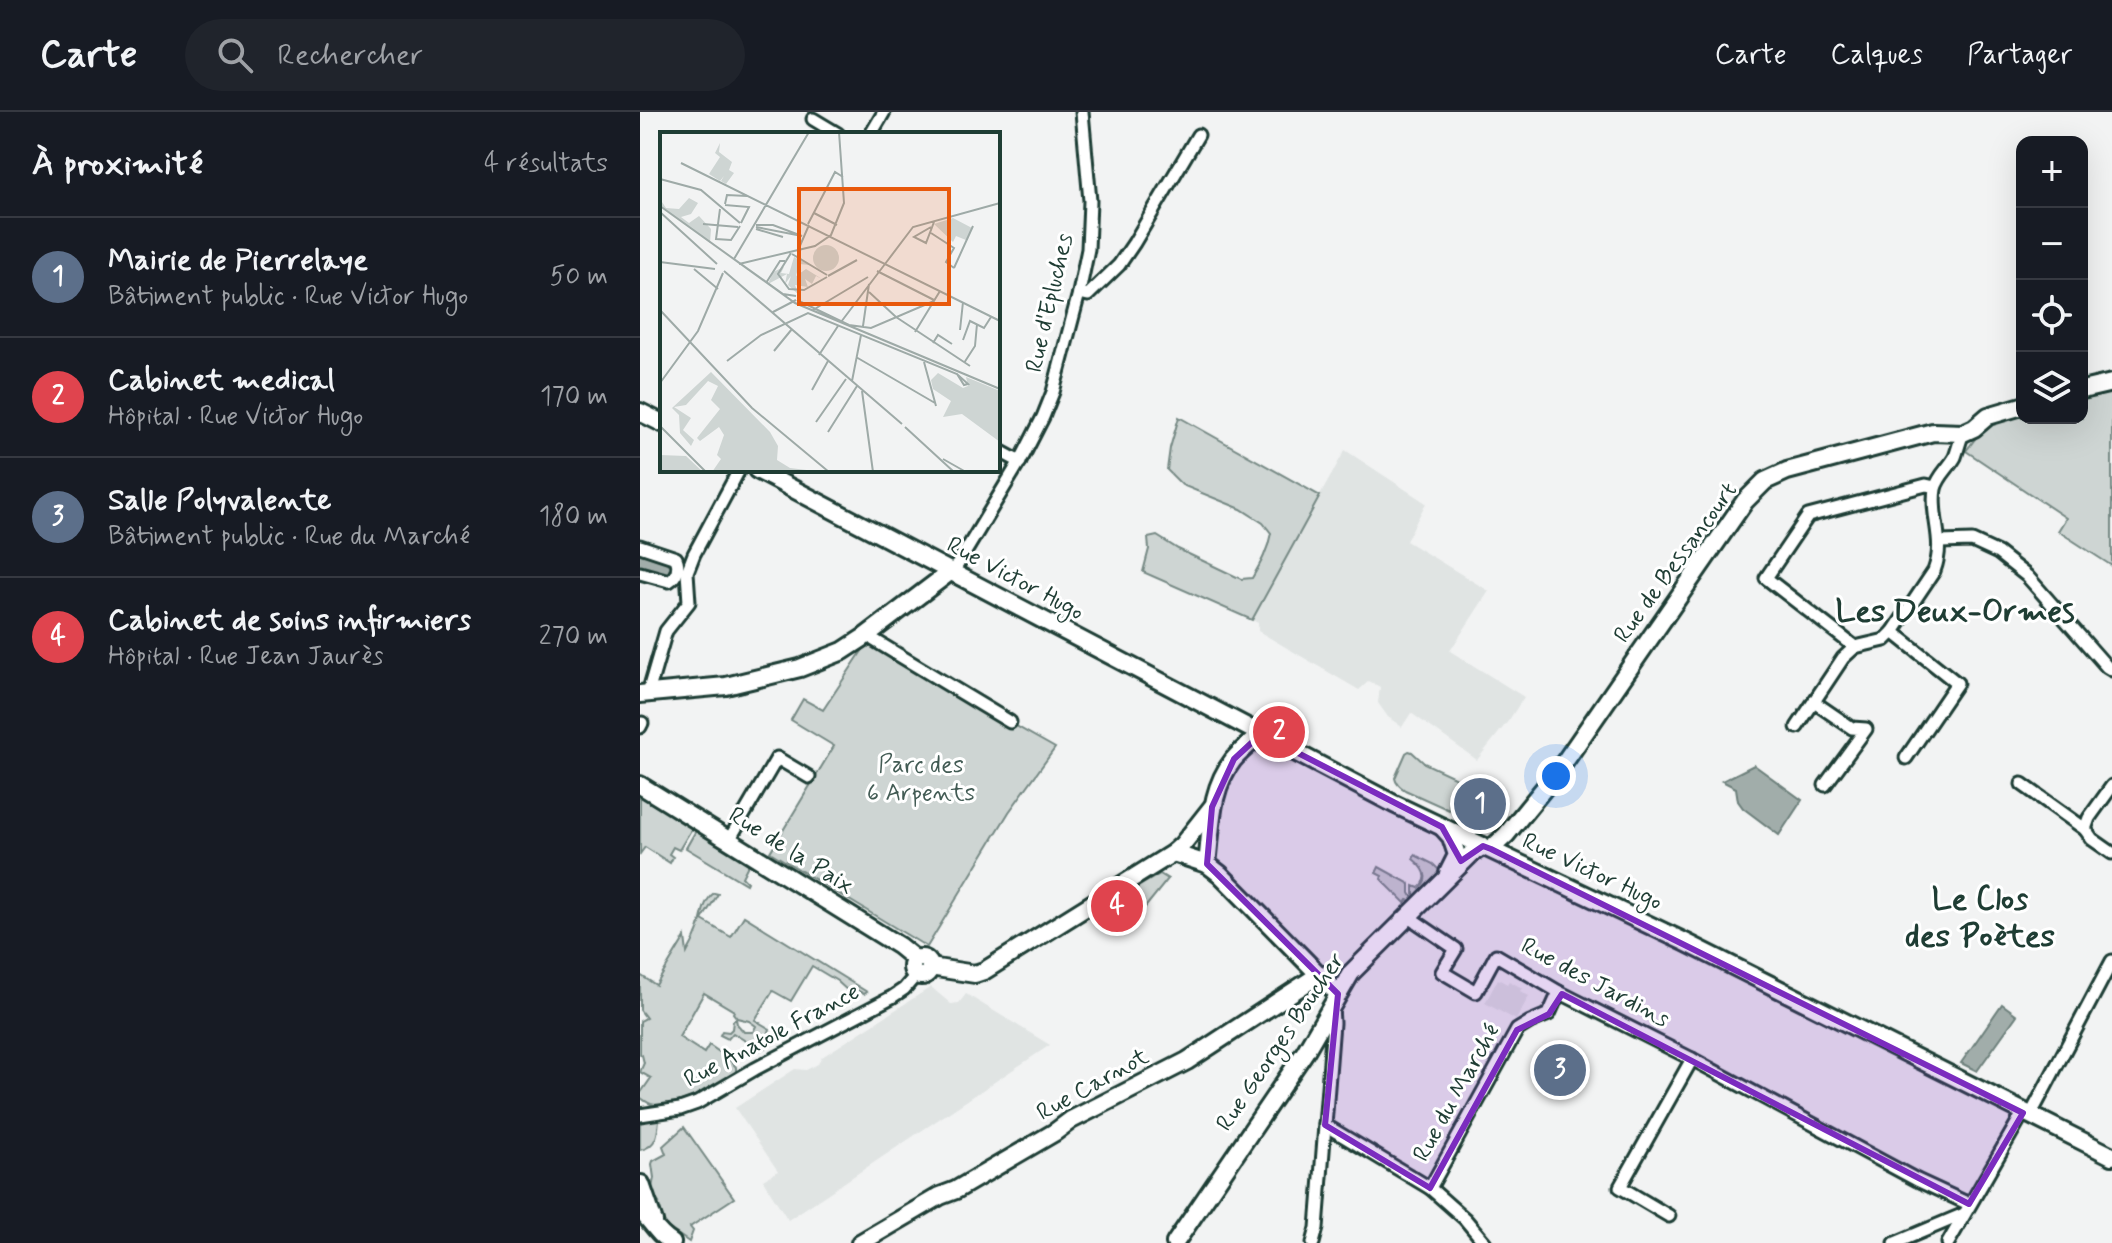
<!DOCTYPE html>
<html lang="fr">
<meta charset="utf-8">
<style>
:root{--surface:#171b24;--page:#20242c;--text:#f1f3f6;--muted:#9ea1a6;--line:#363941;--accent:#0b8043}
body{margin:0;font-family:Mynerve,sans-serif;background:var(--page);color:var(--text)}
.controls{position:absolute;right:24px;top:24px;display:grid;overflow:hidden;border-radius:16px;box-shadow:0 8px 32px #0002}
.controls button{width:72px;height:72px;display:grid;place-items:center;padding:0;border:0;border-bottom:2px solid var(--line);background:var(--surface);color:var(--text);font:40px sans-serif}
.you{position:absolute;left:916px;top:664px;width:28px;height:28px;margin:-20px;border:6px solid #fff;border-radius:50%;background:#1a73e8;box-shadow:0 0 0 12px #1a73e833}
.badge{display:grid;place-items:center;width:52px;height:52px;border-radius:50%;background:var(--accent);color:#fff;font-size:26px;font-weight:700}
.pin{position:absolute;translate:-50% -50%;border:4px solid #fff;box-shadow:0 2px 8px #0006}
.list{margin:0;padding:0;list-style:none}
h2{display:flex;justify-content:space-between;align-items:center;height:104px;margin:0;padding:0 32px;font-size:34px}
h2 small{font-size:26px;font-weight:400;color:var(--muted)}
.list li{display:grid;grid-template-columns:52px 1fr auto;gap:24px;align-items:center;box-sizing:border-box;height:120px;padding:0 32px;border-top:2px solid var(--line)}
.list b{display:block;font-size:30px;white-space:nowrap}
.list p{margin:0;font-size:26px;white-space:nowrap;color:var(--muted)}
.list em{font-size:26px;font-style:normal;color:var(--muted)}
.icon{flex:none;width:44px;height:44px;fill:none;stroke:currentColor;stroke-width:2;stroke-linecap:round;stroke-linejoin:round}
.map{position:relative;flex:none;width:1472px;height:1131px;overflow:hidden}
header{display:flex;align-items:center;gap:48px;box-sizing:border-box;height:112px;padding:0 40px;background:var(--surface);border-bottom:2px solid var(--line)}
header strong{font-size:38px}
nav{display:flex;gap:44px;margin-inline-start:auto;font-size:28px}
.search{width:560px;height:72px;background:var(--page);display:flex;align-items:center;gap:20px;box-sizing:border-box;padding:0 28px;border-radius:44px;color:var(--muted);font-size:30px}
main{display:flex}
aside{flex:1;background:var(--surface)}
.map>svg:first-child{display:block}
.built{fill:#e0e4e3}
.green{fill:#ced5d3;stroke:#768984;stroke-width:2}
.water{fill:#a1adaa;stroke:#6d807b;stroke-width:2}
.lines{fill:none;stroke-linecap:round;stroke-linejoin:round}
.river{stroke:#a1adaa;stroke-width:20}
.street-casing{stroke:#1f3d34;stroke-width:17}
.secondary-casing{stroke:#1f3d34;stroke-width:22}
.street{stroke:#fff;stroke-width:11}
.secondary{stroke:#fff;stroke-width:16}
.marked{fill:#7b2cbf;fill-opacity:0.2;stroke:#7b2cbf;stroke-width:6;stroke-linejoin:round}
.labels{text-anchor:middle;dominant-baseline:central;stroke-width:6;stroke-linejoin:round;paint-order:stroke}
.street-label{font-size:24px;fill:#1f3d34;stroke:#fff}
.park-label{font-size:24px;fill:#425b54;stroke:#fff}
.district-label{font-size:32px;font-weight:bold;fill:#1f3d34;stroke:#fff}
.inset-road{fill:none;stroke:#9eaaa7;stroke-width:2}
.view{fill:#e8590c;fill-opacity:0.15;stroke:#e8590c;stroke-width:4}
.inset-edge{fill:none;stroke:#1f3d34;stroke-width:4}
</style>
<header>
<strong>Carte</strong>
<div class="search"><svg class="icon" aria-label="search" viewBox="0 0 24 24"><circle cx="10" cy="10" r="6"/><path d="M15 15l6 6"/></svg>Rechercher</div>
<nav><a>Carte</a><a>Calques</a><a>Partager</a></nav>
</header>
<main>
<aside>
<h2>À proximité<small>4 résultats</small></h2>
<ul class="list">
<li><span class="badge" style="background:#5c6f8a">1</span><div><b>Mairie de Pierrelaye</b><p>Bâtiment public · Rue Victor Hugo</p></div><em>50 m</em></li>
<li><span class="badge" style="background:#e0444e">2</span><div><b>Cabinet medical</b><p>Hôpital · Rue Victor Hugo</p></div><em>170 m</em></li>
<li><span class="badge" style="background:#5c6f8a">3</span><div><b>Salle Polyvalente</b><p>Bâtiment public · Rue du Marché</p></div><em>180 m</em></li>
<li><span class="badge" style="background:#e0444e">4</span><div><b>Cabinet de soins infirmiers</b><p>Hôpital · Rue Jean Jaurès</p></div><em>270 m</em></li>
</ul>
</aside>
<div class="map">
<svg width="1472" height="1131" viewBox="0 0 1472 1131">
<rect width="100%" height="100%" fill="#f2f3f3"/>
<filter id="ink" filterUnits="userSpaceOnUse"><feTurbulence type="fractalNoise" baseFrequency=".0125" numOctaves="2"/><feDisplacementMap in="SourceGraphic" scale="16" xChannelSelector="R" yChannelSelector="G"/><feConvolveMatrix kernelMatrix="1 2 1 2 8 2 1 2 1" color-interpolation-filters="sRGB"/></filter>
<g filter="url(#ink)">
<g class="built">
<polygon points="705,338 786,391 766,429 849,479 810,539 884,585 869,608 837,648 771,601 762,615 748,605 738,591 740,575 729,569 719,578 618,519 618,511 612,508"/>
<polygon points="858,867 867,872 869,869 882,876 880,879 889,884 876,908 845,891"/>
<polygon points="291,875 311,892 319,891 326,882 410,933 148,1108 123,1068 138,1059 95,996 155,957 166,958 178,952 182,945"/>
</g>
<g class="green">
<polygon points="1472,276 1472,454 1418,419 1426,406 1326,339 1347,311 1382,301 1382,306 1442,306 1442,284"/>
<path d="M 539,305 L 680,384 L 612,508 L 503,460 L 509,437 L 508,426 L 517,424 L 538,437 L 601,467 L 612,466 C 621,451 628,438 631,421 L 623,411 L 601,397 L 542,373 L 527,358 L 530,336 Z"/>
<polygon points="228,530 415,636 369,700 287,835 130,740 194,634 151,608 163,587 183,598"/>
<path d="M 769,639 L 772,640 L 784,651 L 827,671 L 817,687 L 809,693 L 809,698 L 765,678 C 760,675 756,672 755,666 L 766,641 Z"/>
<polygon points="0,684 54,713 39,738 33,735 29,742 33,745 30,751 5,735 0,742"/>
<polygon points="58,715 110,749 102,765 107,770 106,772 46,736"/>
<path d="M 775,743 L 793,752 L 801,760 L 779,789 L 774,783 L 774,774 L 779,776 C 792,766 783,755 773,747 Z"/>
<polygon points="739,755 770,772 770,781 775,790 767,788 765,791 741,767 742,764 736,761"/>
<polygon points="520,762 528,767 499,803 486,782"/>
<path d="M 74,781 L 78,782 L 62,808 L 91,825 L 104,804 L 227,880 L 224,882 L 213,876 L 210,881 L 197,869 L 172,854 L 151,889 L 133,879 L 115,908 L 130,917 L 127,926 L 131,933 L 111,942 L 115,935 L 93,921 L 88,927 L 80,923 L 82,919 L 89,920 L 92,917 L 93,909 L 96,907 L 97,912 L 104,920 L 113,920 L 116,914 L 109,909 L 97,906 L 93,901 L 94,899 L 64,881 L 39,925 L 64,941 L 69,933 L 88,946 L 96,955 L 96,961 C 80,974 32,998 11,992 C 8,991 2,987 0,985 L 0,982 L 11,966 L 0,960 L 4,951 L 2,943 L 0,942 L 0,909 L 6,906 L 0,898 L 0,863 L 16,873 L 45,825 L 47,841 C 50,835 54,829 56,823 C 63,809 61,791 74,781 Z"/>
<path d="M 19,1007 C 18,1021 17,1035 0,1038 L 0,1008 Z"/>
<polygon points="44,1015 94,1086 50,1115 53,1119 49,1130 27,1115 15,1093 19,1091 11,1081 14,1066 12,1052 13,1049 26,1042 23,1034"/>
</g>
<g class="water">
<polygon points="1114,653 1162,688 1139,723 1103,696 1098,689 1096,676 1082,669"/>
<polygon points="1362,892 1377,903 1337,959 1321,951"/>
</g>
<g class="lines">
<polyline class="river" points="0,449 26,458"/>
<defs>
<g id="street">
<polyline points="173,7 198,22"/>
<polyline points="231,22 244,0"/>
<polyline points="439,181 448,183 479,153 494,131 558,23"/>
<polyline points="358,338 380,350"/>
<path d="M 1295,375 L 1286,373 L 1168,404 L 1126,466 L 1215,535 L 1245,528 L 1253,520 L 1294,459 C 1306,428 1290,405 1295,377 C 1298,364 1309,356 1315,345 C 1318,337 1320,328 1323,321"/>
<polyline points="1300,430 1332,429 1358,441 1387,464 1467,555 1472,558"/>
<path d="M 0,434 L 36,446 C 40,455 37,464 29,469 L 0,461"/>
<polyline points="310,460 318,452 383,344 403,305 413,280 439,181 448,137 450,89 442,0"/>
<polyline points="1253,520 1317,571 1266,646"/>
<polyline points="229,522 234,528 257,542 370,610"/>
<polyline points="8,581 26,519 49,490 47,460 54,442 99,358"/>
<polyline points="1174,590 1212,616 1226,617 1185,673"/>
<polyline points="0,615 2,611"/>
<polyline points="1157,615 1203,546 1215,535"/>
<polyline points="1382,672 1445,717"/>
<polyline points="1472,674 1449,706 1445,717 1452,727 1472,741"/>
<polyline points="89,728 137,646 169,665"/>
<polyline points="769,805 816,837 802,860 836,880 856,843 919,880 1052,947 1277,1068 1329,1092"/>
<polyline points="0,1003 40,997 57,991 115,957 252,885 264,877 276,863"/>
<polyline points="1390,1004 1472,849"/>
<polyline points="685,1013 790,1076 825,1107 845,1131"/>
<polyline points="790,1076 877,918 890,910 909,902 919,880"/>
<polyline points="1029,1104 980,1075 1052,947"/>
<polyline points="673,1131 677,1116 693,911 692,894"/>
<polyline points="1255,1131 1324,1102"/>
<polyline points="1308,1131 1383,1001"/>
</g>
<g id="secondary">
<polyline points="1442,278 1472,271"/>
<polyline points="0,300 22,311"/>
<polyline points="117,358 754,692 1045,830 1472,1044"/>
<polyline points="0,582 86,574 160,556 203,539 223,526 310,460"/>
<path d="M 621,622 C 612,630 601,638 593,648 C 569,679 572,715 567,752 L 580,762 L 698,882"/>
<polyline points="0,673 259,834 275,847"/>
<polyline points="802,715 811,725 817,743 808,761"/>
<polyline points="851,737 866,723 919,658 1105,389 1125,369 1147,359 1293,320 1323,321 1334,316 1348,304 1382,294"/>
<polyline points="533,741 567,752"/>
<circle cx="281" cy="855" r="9"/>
<polyline points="290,855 335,862 344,859 533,741 542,733 572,695"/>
<polyline points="1,1072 14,1110"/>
<path d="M 0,1098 C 11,1109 19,1124 32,1131"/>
<polyline points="220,1131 300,1084 316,1078 415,1020 431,1008 547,949 680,862"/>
<polyline points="535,1131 665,940 711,861 831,742 843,734"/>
</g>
</defs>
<use href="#street" class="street-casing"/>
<use href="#secondary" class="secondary-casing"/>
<use href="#street" class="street"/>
<use href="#secondary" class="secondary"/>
</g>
</g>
<path class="marked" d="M 621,622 L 802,715 L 821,749 L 843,734 L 851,737 L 1383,1001 L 1329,1092 L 922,882 L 909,902 L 877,918 L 790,1076 L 685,1013 L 698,882 L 567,752 L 572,695 L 594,647 Z"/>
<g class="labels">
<g class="street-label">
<text transform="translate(410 191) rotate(-77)">Rue d'Epluches</text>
<text transform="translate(1036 451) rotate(-54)">Rue de Bessancourt</text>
<text transform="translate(375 467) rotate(28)">Rue Victor Hugo</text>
<text transform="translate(151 739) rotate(32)">Rue de la Paix</text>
<text transform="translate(952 760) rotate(25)">Rue Victor Hugo</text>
<text transform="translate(955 871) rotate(28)">Rue des Jardins</text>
<text transform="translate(132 924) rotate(-28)">Rue Anatole France</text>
<text transform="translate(641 930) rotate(-56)">Rue Georges Boucher</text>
<text transform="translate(453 973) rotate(-29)">Rue Carnot</text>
<text transform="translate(817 981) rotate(-61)">Rue du Marché</text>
</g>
<g class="park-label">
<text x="281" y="653">Parc des<tspan x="281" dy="28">6 Arpents</tspan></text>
</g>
<g class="district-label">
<text x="1315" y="500">Les Deux-Ormes</text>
<text x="1340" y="788">Le Clos<tspan x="1340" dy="37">des Poètes</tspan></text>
</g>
</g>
<g transform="translate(20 20)">
<rect width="340" height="340" fill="#f2f3f3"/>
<path d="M 60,11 L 59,20 L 72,30 L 69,38 L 74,41 L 66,52 L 61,49 L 64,44 L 60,49 L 49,42 L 60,25 L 55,21 ZM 29,66 L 38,71 L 31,82 L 21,85 L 29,91 L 39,84 L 51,97 L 50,111 L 0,73 L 0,67 L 6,76 L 19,77 ZM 293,86 L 312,96 L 306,108 L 296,104 L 293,110 L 274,92 ZM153 126a13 13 0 1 1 26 0a13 13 0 1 1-26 0ZM 134,125 L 150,133 L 139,132 L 136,144 L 146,137 L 162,147 L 156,144 L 152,152 L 145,147 L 148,155 L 135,153 L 139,163 L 128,153 L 131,144 L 125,152 L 127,142 L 108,152 L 113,140 L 124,135 L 121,141 L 129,142 ZM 51,240 L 110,300 L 118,314 L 117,328 L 130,336 L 163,340 L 52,340 L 61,327 L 57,323 L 64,303 L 59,295 L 40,309 L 37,306 L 60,277 L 51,268 L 58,254 L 48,249 L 26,273 L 14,275 L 31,286 L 23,298 L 34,308 L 31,314 L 20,301 L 19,283 L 12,276 ZM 278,241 L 303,256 L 308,254 L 306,245 L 340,259 L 340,310 L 302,282 L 283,285 L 291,269 L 273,257 L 271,248 ZM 0,323 L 26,324 L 43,340 L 0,340 Z" fill="#ced5d3"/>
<path class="inset-road" d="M 21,31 L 340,189M 0,47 L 41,58 L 80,91M 65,72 L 67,63 L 87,64M 65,73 L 89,75 L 81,91M 0,74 L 135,171 L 340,257M 60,77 L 56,107 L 71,108 L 80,94M 0,80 L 57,132M 154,81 L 177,93M 43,92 L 78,95M 148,92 L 175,40 L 183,45M 96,93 L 113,93 L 142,104 L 96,95M 271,95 L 254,105 L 266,111 L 274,90M 96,97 L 123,105M 271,101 L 294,116 L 286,130 L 294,136M 139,116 L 149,93M 131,121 L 118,142 L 129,157 L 144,158 L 167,145M 132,122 L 167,143M 0,130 L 55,137M 79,132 L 155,114 L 171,103 L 184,71 L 179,0M 225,132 L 253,95 L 340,71M 294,136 L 313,94M 34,137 L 58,157M 64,139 L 242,292M 217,139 L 274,168M 168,144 L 197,128M 106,151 L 120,129 L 125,129M 209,160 L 236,185M 136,164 L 123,162 L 74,127 L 149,0M 137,168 L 189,193 L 211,196 L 274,169M 0,178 L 92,276 L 169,340M 153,178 L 208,145M 113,180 L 136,168M 236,185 L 310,234M 181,190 L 225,132M 203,194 L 209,152M 300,198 L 303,170M 255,200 L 280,159M 303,208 L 310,189 L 324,196 L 331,185M 273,211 L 278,203 L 292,212M 114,219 L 132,197M 159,223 L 178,194M 196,225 L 275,271M 67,229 L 101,203 L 148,181 L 297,242 L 308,252 L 304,253 L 297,242M 264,230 L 276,274M 304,231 L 315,214 L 317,192M 192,249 L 201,203M 0,251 L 38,199 L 63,141M 152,258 L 168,229M 202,259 L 213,340M 156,290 L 186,247M 0,294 L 46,340M 245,295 L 294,340M 168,300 L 197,254M 283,327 L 306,340"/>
<path class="view" d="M 139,57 L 289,57 L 289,172 L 139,172 Z"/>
<rect width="340" height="340" class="inset-edge"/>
</g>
</svg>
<div class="controls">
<button>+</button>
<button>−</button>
<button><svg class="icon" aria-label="locate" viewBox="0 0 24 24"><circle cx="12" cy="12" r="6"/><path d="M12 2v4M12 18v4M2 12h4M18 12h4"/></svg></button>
<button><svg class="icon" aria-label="layers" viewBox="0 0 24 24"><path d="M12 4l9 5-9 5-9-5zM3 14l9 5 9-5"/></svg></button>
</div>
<div class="you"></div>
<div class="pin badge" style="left:840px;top:692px;background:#5c6f8a">1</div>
<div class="pin badge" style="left:639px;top:620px;background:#e0444e">2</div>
<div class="pin badge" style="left:920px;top:958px;background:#5c6f8a">3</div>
<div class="pin badge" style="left:477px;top:794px;background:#e0444e">4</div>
</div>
</main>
